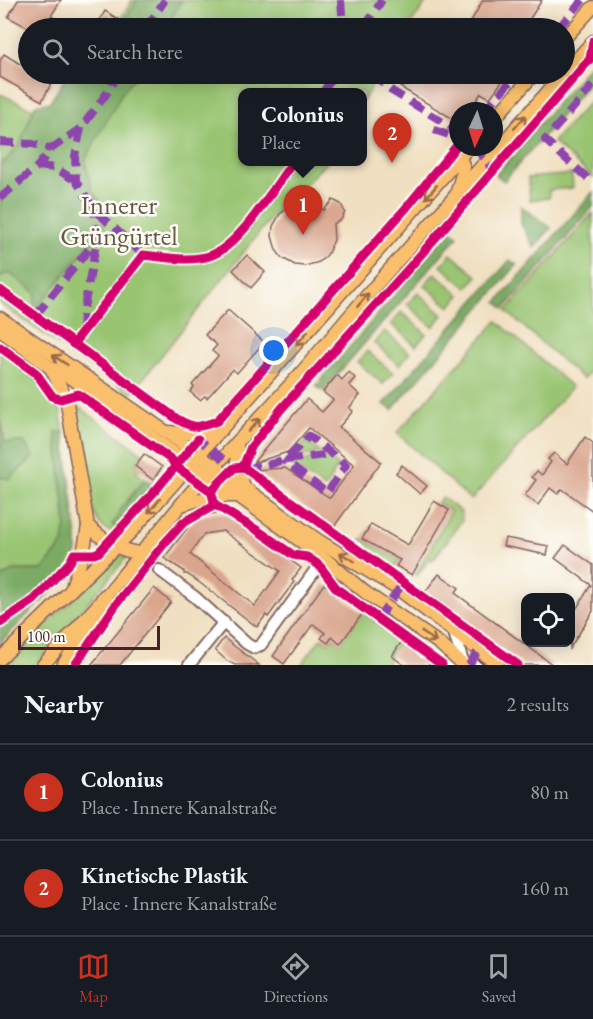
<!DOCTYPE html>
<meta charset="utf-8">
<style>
:root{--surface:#171b24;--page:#242831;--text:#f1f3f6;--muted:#9ea1a6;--line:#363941;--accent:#c8321e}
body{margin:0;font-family:"EB Garamond",serif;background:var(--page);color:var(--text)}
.controls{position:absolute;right:18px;bottom:18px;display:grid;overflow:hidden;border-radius:12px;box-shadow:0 3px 15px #0003}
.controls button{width:54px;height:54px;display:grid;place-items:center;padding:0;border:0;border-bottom:2px solid var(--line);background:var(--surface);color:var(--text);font:30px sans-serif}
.compass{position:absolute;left:449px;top:102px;width:54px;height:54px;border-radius:50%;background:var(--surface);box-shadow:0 3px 15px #0003;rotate:184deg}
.scale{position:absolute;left:18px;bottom:15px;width:142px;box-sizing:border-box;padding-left:6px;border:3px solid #4a1f2b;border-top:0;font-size:16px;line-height:21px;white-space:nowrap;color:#4a1f2b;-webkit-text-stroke:4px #fdfcf7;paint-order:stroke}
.you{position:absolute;left:274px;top:351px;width:21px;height:21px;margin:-15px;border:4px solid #fff;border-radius:50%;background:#1a73e8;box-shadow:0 0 0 9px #1a73e833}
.badge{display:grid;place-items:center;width:39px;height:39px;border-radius:50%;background:var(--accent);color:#fff;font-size:20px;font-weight:700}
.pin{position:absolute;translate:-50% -50px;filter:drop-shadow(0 2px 3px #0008)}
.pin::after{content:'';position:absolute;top:32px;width:21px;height:18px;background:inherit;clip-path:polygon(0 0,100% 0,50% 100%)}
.popup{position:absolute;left:238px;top:88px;width:129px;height:78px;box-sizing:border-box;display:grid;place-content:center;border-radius:12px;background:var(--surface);filter:drop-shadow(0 2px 4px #0005);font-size:20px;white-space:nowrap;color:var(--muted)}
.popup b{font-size:22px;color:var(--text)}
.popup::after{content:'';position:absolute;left:50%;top:100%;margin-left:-12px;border:12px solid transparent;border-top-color:var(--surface)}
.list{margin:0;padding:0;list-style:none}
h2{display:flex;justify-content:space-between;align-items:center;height:78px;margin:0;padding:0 24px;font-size:26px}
h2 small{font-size:20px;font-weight:400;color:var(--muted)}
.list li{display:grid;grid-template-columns:39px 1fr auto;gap:18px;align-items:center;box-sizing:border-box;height:96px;padding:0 24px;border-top:2px solid var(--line)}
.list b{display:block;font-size:22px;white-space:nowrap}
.list p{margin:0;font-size:20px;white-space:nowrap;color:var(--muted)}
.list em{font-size:20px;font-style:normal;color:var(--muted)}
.icon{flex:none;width:33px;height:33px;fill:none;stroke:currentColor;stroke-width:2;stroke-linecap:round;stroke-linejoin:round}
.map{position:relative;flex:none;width:593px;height:665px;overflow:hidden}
.search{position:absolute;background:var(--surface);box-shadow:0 3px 15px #0003;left:18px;right:18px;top:18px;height:66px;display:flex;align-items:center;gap:15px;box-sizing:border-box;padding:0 21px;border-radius:33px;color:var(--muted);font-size:22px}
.sheet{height:270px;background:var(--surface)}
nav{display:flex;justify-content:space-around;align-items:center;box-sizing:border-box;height:84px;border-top:2px solid var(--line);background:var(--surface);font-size:16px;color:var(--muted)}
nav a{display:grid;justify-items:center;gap:3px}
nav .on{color:var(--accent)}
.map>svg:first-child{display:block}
.green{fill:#99c472;stroke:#72724e;stroke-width:1.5}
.forest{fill:#7aaa64;stroke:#626448;stroke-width:1.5}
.building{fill:#d9a58d;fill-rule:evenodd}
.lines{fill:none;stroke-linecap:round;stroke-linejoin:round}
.minor-casing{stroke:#846360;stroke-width:14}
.major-casing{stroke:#846360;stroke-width:15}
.highway-casing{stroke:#846360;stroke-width:18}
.minor{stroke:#fff;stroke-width:10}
.major{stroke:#f9bf6c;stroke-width:12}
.highway{stroke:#f9bf6c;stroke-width:15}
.tram{stroke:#4a1f2b;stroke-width:1.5}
.quiet{stroke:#8e44ad;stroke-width:8;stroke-dasharray:15 8;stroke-linecap:butt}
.cycleway-casing{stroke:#fdfcf7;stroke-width:13}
.cycleway{stroke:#d6006c;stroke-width:9}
.oneway{stroke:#996748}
.labels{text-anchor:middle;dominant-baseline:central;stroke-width:5;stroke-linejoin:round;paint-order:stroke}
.park-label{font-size:27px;fill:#665944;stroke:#fdfcf7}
</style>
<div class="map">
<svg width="593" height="665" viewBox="0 0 593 665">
<rect width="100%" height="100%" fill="#fdfcf7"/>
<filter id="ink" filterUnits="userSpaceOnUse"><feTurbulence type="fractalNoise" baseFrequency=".0167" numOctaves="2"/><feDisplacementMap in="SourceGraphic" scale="12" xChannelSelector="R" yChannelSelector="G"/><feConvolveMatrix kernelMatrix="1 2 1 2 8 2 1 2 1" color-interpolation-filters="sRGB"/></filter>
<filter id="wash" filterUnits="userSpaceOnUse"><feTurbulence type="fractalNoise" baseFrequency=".008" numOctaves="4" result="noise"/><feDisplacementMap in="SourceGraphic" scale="24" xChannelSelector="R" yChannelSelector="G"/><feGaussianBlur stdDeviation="1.35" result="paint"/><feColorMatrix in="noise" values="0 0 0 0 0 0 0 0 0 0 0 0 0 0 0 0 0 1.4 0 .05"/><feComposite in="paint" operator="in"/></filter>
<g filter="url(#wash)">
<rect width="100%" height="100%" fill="#f0e0c1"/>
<g class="green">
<polygon points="132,0 428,0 408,28 116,28"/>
<polygon points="86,74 379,74 363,101 363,92 243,92 243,162 327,162 270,219 131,394 0,304 0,94 54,119"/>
<polygon points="593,98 593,178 553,142"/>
<polygon points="572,174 573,188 549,190 549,198 530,200 528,178"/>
<polygon points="593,213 593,368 583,379 506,311"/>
<polygon points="451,254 477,276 467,288 441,266"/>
<polygon points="435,273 460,295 450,307 424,285"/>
<polygon points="418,293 443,315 433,327 407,304"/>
<polygon points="401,312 426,334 416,346 391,324"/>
<polygon points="497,321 572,387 471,500 397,433"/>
<polygon points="384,331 410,353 399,365 374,343"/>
<polygon points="0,351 35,376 51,401 59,404 64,433 56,432 66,524 63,544 42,570 13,570 0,579 0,477 9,479 2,423 0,424"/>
<polygon points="367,351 393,373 383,384 357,362"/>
<path d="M 79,407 L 143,454 L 135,466 L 139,469 L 136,472 L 145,479 L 120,510 L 118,518 L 112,524 L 116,529 L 112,532 C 103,530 97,521 94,513 C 88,497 89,478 87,462 C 84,445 77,429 75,412 Z"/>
<polygon points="306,441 321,453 291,458"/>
<polygon points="329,457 338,466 325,488 289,464"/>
<polygon points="442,497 461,512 462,520 433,560 430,558 417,576 415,575 451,511 438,503"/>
<polygon points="362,539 400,560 392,570 358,546"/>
<polygon points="120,555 127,557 35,665 10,665 32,638"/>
<polygon points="363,613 401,641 391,653 386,665 301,665 321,638 328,643 332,638 340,643"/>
</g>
<g class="forest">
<polygon points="137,0 182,0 166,28 120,28"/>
<polygon points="593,61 593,79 504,181 496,175"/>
<polygon points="68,74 137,74 122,93 85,160 93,193 110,210 102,230 36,309 33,308 36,293 9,273 0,277 0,166 19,146 35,105 50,102"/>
<polygon points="593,192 593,207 504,309 497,302"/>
<polygon points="521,206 551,228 534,248 521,224"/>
<polygon points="451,230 458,236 323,391 316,386"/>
<polygon points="510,260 517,265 392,410 384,404"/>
<polygon points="1,423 5,442 24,442 34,457 9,479 0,477"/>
<polygon points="56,432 64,433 77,538 77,552 72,570 0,643 0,579 13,570 42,570 63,544 66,524"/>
<polygon points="145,479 153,484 116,529 112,524 118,518 120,510"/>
</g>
<g id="blocks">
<g class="building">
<polygon points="18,0 61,0 51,16 62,22 59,28 29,28 8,17"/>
<polygon points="483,0 542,0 524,28 476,28 469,25"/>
<polygon points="105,11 118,19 113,28 95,28"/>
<polygon points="4,54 28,69 28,74 37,74 52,82 42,101 0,77 0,61"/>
<polygon points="408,74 492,74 503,80 490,98 481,93 470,111 458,111 458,122 400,87"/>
<polygon points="333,200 341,204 345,212 341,220 333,224 334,240 327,255 319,262 305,266 295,265 282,258 276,250 272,236 273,226 280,214 291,206 301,203 312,204 324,210"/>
<polygon points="247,255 265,272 251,288 233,270"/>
<polygon points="228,310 264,342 237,373 233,369 207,398 205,396 200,400 190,392 194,387 192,385 218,356 212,351 217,345 205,335"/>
<polygon points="349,372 355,378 349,385 360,395 349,408 353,411 339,427 381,462 333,528 254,470 285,468 330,498 354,465 309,428 288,452 253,463 307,399 322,412 333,400 323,392 337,375 342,380"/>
<polygon points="585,437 593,443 593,511 562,489 558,494 550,488 538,505 525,495 536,480 532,477 537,471 542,475 551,462 548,459 554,453 567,464"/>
<polygon points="144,454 162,467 153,480 135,466"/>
<polygon points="402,465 427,486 420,494 396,473"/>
<polygon points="434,501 449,510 412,575 396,566 400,560 362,539 371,524 408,545"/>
<path d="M 216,513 L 225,513 L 301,568 L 292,580 L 294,582 L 268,617 L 266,615 L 257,627 L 200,583 L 187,574 L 184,574 L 184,571 L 164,558 L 195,518 ZM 223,531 L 280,571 L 255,606 L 190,554 L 204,534 Z"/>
<polygon points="505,538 549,546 547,555 503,546"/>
<polygon points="565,545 593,565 593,611 570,648 570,619 591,585 555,558"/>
<polygon points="439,574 459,588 455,593 553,665 523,665 424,593"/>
<polygon points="324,584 363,613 340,644 332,637 328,643 321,638 325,633 313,624 284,664 273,656"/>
<polygon points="154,588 171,602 120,665 91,665"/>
<polygon points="224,638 242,652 259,665 235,665 227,661 215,650"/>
<polygon points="402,641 419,653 435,665 404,665 392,656"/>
</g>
</g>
</g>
<g filter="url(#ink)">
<use href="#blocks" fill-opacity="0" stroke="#846360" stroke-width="1.5"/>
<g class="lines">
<defs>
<g id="minor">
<polyline points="159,570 195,597 247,644 254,648 261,645 324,558"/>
<polyline points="454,633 464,665"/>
<polyline points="189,665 224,622"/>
</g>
<g id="major">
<polyline points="564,39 593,7"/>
<polyline points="494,119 534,74"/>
<polyline points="457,191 464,168 460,157"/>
<polyline points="0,318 166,432 319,541 398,589 498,665"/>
<polyline points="0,330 51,368 74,380 181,458 238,496 324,558 366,593 440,644 463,665"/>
<polyline points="51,368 66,398 88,526 83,554 71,590"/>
<polyline points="167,432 197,434 222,429"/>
<polyline points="237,443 237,468 245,489"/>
<polyline points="181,505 212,496 238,496"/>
<path d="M 88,526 C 104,540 118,551 140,553"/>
<polyline points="0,659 132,531 469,147"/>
<polyline points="43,665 105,597 192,491 301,373 375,286 593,41"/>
</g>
<polyline id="highway" points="65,665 105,597"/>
</defs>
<use href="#minor" class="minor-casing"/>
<use href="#major" class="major-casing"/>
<use href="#highway" class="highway-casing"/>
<use href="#minor" class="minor"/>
<use href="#major" class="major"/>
<use href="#highway" class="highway"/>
<polyline class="tram" points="478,660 484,665"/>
<g class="quiet">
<polyline points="341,0 343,28"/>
<polyline points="146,28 165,0"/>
<polyline points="364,28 382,0"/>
<polyline points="558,28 583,0"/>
<polyline points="373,74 392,91 458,131"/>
<polyline points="593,85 545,140 593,183"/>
<polyline points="323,92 335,74"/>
<polyline points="484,111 517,74"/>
<polyline points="81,128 75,156 76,181 94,209 143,255 148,255"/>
<polyline points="434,130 458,138"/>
<polyline points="0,142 33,144 51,149"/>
<polyline points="473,147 488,161 491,172"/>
<polyline points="38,166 55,168 76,181"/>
<polyline points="0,198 38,166 51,149 81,128 107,93 118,74"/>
<polyline points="36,315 97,239"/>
<polyline points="82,330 83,313 97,239 94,209"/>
<polyline points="197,434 198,439 234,468"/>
<polyline points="286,460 332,454"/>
<path d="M 244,467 C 277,467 288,459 309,436 L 346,465 L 327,493 L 283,460"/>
<polyline points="378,619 403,583"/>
<polyline points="469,665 478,651"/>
</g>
<defs>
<g id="cycleway">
<path d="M 0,290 L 177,419 C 194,429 198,428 217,421 L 407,207 L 458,144"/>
<path d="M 73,344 L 143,255 C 164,257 190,263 212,255 C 241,244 274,187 293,162"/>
<polyline points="0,347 36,373 53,397 61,399 78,394 172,460 175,466 211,491 215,505 257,530 293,555 307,557 319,565 337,589 442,665"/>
<polyline points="243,467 251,447 282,408 410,267 590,59 593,41"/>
<polyline points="211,491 234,468 243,467 518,665"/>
<polyline points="0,623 34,600 70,562 74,554 94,554 99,552 156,490 198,439"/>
<polyline points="75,665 117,603 163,545 183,523 215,505"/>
</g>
</defs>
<use href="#cycleway" class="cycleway-casing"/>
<use href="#cycleway" class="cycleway"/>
</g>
<defs><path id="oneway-shaft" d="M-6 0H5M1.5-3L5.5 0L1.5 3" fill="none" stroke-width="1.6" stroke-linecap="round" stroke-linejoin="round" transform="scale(1.5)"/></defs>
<g class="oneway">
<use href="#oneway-shaft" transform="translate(520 122) rotate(-49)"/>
<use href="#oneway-shaft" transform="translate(431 192) rotate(131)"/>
<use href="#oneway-shaft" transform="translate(363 300) rotate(-50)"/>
<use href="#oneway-shaft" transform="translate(302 338) rotate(131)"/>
<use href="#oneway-shaft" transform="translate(60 360) rotate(-147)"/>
<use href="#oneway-shaft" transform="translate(254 425) rotate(-48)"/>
<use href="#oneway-shaft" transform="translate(154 506) rotate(131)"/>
<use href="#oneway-shaft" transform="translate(347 557) rotate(-150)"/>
<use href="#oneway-shaft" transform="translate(429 637) rotate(35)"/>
</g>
</g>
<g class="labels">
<g class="park-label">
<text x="119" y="204">Innerer<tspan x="119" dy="31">Grüngürtel</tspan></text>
</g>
</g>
</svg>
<div class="controls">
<button><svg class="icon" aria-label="locate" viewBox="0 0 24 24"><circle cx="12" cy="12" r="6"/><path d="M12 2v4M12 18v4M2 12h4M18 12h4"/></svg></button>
</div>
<svg class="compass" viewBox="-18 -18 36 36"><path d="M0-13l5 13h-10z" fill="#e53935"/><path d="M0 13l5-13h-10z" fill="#9ea1a6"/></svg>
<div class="scale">100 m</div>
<div class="you"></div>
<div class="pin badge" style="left:303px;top:235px">1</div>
<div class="popup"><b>Colonius</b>Place</div>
<div class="pin badge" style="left:392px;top:163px">2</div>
<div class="search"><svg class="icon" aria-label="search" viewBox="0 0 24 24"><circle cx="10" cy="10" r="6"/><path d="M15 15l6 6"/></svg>Search here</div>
</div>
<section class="sheet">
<h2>Nearby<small>2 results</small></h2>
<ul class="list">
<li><span class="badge">1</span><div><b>Colonius</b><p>Place · Innere Kanalstraße</p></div><em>80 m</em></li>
<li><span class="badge">2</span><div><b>Kinetische Plastik</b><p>Place · Innere Kanalstraße</p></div><em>160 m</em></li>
</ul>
</section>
<nav>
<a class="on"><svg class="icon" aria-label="map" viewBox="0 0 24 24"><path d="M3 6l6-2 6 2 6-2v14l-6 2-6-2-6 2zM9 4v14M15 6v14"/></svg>Map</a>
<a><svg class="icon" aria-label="directions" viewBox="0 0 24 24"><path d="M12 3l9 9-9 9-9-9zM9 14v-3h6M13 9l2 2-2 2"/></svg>Directions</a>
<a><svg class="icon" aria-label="saved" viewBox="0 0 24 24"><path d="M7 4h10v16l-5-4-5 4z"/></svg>Saved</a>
</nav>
